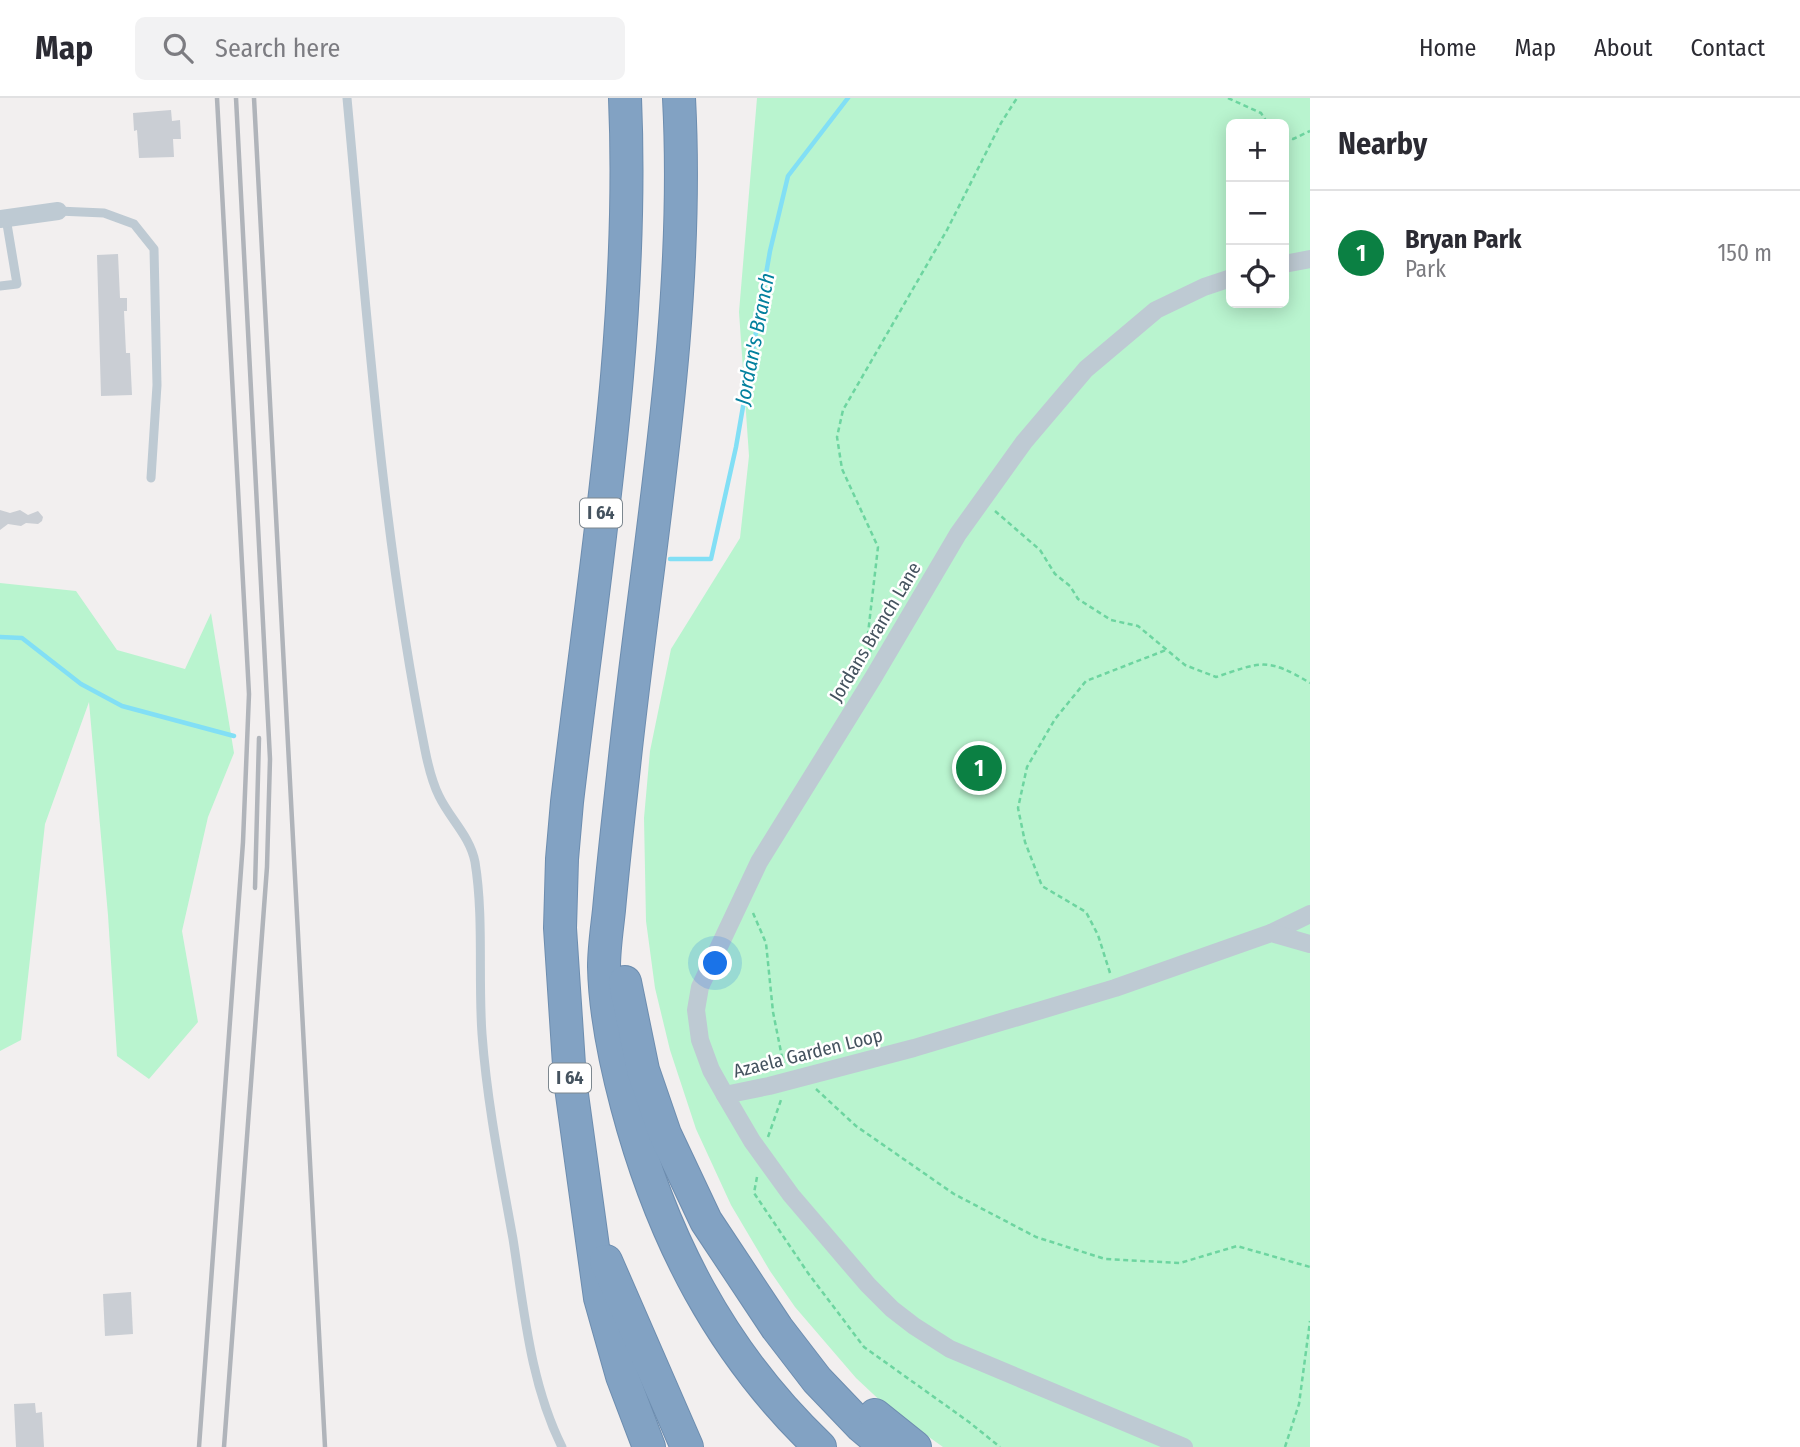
<!DOCTYPE html>
<meta charset="utf-8">
<style>
:root{--surface:#fff;--page:#f2f2f3;--text:#2b2b33;--muted:#7c7c81;--line:#e1e1e2;--accent:#0b8043}
body{margin:0;font-family:"Fira Sans Condensed",sans-serif;background:var(--page);color:var(--text)}
.controls{position:absolute;right:21px;top:21px;display:grid;overflow:hidden;border-radius:10px;box-shadow:0 4px 18px #0003}
.controls button{width:63px;height:63px;display:grid;place-items:center;padding:0;border:0;border-bottom:2px solid var(--line);background:var(--surface);color:var(--text);font:35px sans-serif}
.you{position:absolute;left:716px;top:866px;width:24px;height:24px;margin:-18px;border:5px solid #fff;border-radius:50%;background:#1a73e8;box-shadow:0 0 0 10px #1a73e833}
.badge{display:grid;place-items:center;width:46px;height:46px;border-radius:50%;background:var(--accent);color:#fff;font-size:23px;font-weight:700}
.pin{position:absolute;translate:-50% -50%;border:4px solid #fff;box-shadow:0 2px 7px #0006}
.list{margin:0;padding:0;list-style:none}
h2{display:flex;justify-content:space-between;align-items:center;height:91px;margin:0;padding:0 28px;font-size:30px}
h2 small{font-size:23px;font-weight:400;color:var(--muted)}
.list li{display:grid;grid-template-columns:46px 1fr auto;gap:21px;align-items:center;box-sizing:border-box;height:126px;padding:0 28px;border-top:2px solid var(--line)}
.list b{display:block;font-size:26px;white-space:nowrap}
.list p{margin:0;font-size:23px;white-space:nowrap;color:var(--muted)}
.list em{font-size:23px;font-style:normal;color:var(--muted)}
.icon{flex:none;width:38px;height:38px;fill:none;stroke:currentColor;stroke-width:2;stroke-linecap:round;stroke-linejoin:round}
.map{position:relative;flex:none;width:1310px;height:1349px;overflow:hidden}
header{display:flex;align-items:center;gap:42px;box-sizing:border-box;height:98px;padding:0 35px;background:var(--surface);border-bottom:2px solid var(--line)}
header strong{font-size:33px}
nav{display:flex;gap:38px;margin-inline-start:auto;font-size:24px}
.search{width:490px;height:63px;background:var(--page);display:flex;align-items:center;gap:18px;box-sizing:border-box;padding:0 24px;border-radius:10px;color:var(--muted);font-size:26px}
main{display:flex}
aside{flex:1;background:var(--surface)}
.map>svg:first-child{display:block}
.green{fill:#b9f4cf;fill-rule:evenodd}
.lines{fill:none;stroke-linecap:round;stroke-linejoin:round}
.stream{stroke:#82dff5;stroke-width:4.5}
.building{fill:#caced4}
.highway-casing{stroke:#6d8daf;stroke-width:34}
.path{stroke:#6dd5a0;stroke-width:2.5;stroke-dasharray:5 3.5;stroke-linecap:butt}
.lane{stroke:#becad3;stroke-width:9}
.street{stroke:#becad3;stroke-width:18}
.highway{stroke:#82a2c3;stroke-width:32}
.rail{stroke:#b0b4ba;stroke-width:4.5}
.labels{text-anchor:middle;dominant-baseline:central;stroke-width:5;stroke-linejoin:round;paint-order:stroke}
.shield{fill:#fff;stroke:#7d878f;stroke-width:2}
.shield-label{font-size:18px;font-weight:bold;fill:#45535f}
.street-label{font-size:19px;fill:#45535f;stroke:#fff}
.water-label{font-size:21px;font-style:italic;fill:#03809e;stroke:#fff}
</style>
<header>
<strong>Map</strong>
<div class="search"><svg class="icon" aria-label="search" viewBox="0 0 24 24"><circle cx="10" cy="10" r="6"/><path d="M15 15l6 6"/></svg>Search here</div>
<nav><a>Home</a><a>Map</a><a>About</a><a>Contact</a></nav>
</header>
<main>
<div class="map">
<svg width="1310" height="1349" viewBox="0 0 1310 1349">
<rect width="100%" height="100%" fill="#f2efef"/>
<g class="green">
<path d="M 757,0 L 1310,0 L 1310,1349 L 943,1349 L 888,1310 L 856,1280 L 795,1209 L 770,1173 L 731,1107 L 696,1031 L 670,952 L 655,890 L 646,823 L 644,720 L 650,653 L 671,551 L 740,440 L 749,358 L 739,214 ZM 1231,26 L 1284,26 L 1284,205 L 1231,205 Z"/>
<polygon points="0,485 76,493 117,552 185,571 211,515 234,655 208,719 182,833 198,924 149,981 117,958 108,817 89,604 45,726 21,942 0,953"/>
</g>
<g class="lines">
<g class="stream">
<polyline points="670,461 711,461 736,349 770,153 788,78 848,0"/>
<polyline points="0,539 22,540 81,586 122,608 234,638"/>
</g>
</g>
<g class="building">
<polygon points="171,12 172,23 180,22 181,41 173,41 174,59 139,60 137,32 134,33 133,15"/>
<polygon points="118,156 120,200 127,200 127,213 124,213 126,255 130,255 132,297 101,298 97,157"/>
<polygon points="0,412 10,415 20,412 28,417 38,413 43,419 42,423 38,426 26,425 21,428 8,426 0,432"/>
<polygon points="131,1194 133,1236 105,1238 103,1196"/>
<polygon points="35,1305 36,1315 42,1314 44,1349 16,1349 14,1306"/>
</g>
<g class="lines">
<defs>
<g id="highway">
<path d="M 625,0 C 635,235 594,471 567,704 L 562,761 L 560,830 L 570,982 L 600,1200 L 622,1278 L 649,1349"/>
<path d="M 679,0 C 691,225 646,454 623,678 C 618,723 613,767 609,812 C 607,831 604,850 604,869 C 605,916 615,963 627,1008 C 662,1140 721,1255 820,1349"/>
<polyline points="625,884 643,972 665,1036 706,1123 777,1230 817,1282 861,1328 886,1349"/>
<polyline points="606,1163 687,1349"/>
<polyline points="875,1317 915,1349"/>
</g>
</defs>
<use href="#highway" class="highway-casing"/>
<g class="path">
<polyline points="1228,0 1261,15 1268,26"/>
<polyline points="1284,38 1293,41 1310,33"/>
<path d="M 995,413 L 1040,452 L 1055,476 L 1070,488 L 1078,501 L 1111,522 L 1138,528 L 1185,567 L 1216,579 C 1261,564 1267,559 1310,585"/>
<polyline points="871,554 867,544 878,449 842,371 837,339 843,312 947,132 1001,25 1017,0"/>
<polyline points="753,815 766,845 773,914 784,969"/>
<polyline points="1110,875 1098,837 1086,814 1042,788 1025,744 1018,710 1027,669 1055,621 1086,583 1166,552"/>
<polyline points="816,991 856,1028 954,1096 1036,1139 1105,1161 1180,1165 1237,1148 1310,1169"/>
<polyline points="768,1039 781,1002"/>
<polyline points="757,1079 754,1095 808,1175 864,1249 969,1324 1000,1349"/>
<polyline points="1285,1349 1299,1306 1310,1223"/>
</g>
<g class="lane">
<path d="M 347,0 C 367,217 382,437 425,652 C 428,667 432,684 439,698 C 450,721 470,738 475,764 C 484,819 478,880 482,936 C 487,1005 501,1074 513,1141 C 524,1211 530,1285 562,1349"/>
<polyline points="58,113 104,115 134,126 154,151 157,287 151,380"/>
<polyline points="0,188 17,186 6,120"/>
</g>
<g class="street">
<polyline points="0,121 58,113"/>
<polyline points="1284,166 1310,161"/>
<polyline points="1271,835 1310,816"/>
<polyline points="725,997 711,972 700,942 696,912 700,889 759,764 873,580 958,436 1024,344 1086,271 1156,212 1204,189 1231,180"/>
<polyline points="1184,1349 950,1251 914,1228 892,1211 868,1187 791,1097 752,1043 725,997 769,988 914,950 1115,890 1271,835 1310,846"/>
</g>
<use href="#highway" class="highway"/>
<g class="rail">
<polyline points="254,0 325,1349"/>
<polyline points="255,790 259,640"/>
<polyline points="199,1349 243,744 249,596 217,0"/>
<polyline points="224,1349 267,769 270,661 236,0"/>
</g>
</g>
<g class="labels">
<g class="shield">
<rect x="580" y="400.5" width="42" height="29" rx="5"/>
<rect x="549" y="965.5" width="42" height="29" rx="5"/>
</g>
<g class="shield-label">
<text x="601" y="415">I 64</text>
<text x="570" y="980">I 64</text>
</g>
<g class="street-label">
<text transform="translate(875 534) rotate(-59)">Jordans Branch Lane</text>
<text transform="translate(808 955) rotate(-14)">Azaela Garden Loop</text>
</g>
<g class="water-label">
<text transform="translate(755 241) rotate(-79)">Jordan's Branch</text>
</g>
</g>
</svg>
<div class="controls">
<button>+</button>
<button>−</button>
<button><svg class="icon" aria-label="locate" viewBox="0 0 24 24"><circle cx="12" cy="12" r="6"/><path d="M12 2v4M12 18v4M2 12h4M18 12h4"/></svg></button>
</div>
<div class="you"></div>
<div class="pin badge" style="left:979px;top:670px">1</div>
</div>
<aside>
<h2>Nearby<small></small></h2>
<ul class="list">
<li><span class="badge">1</span><div><b>Bryan Park</b><p>Park</p></div><em>150 m</em></li>
</ul>
</aside>
</main>
